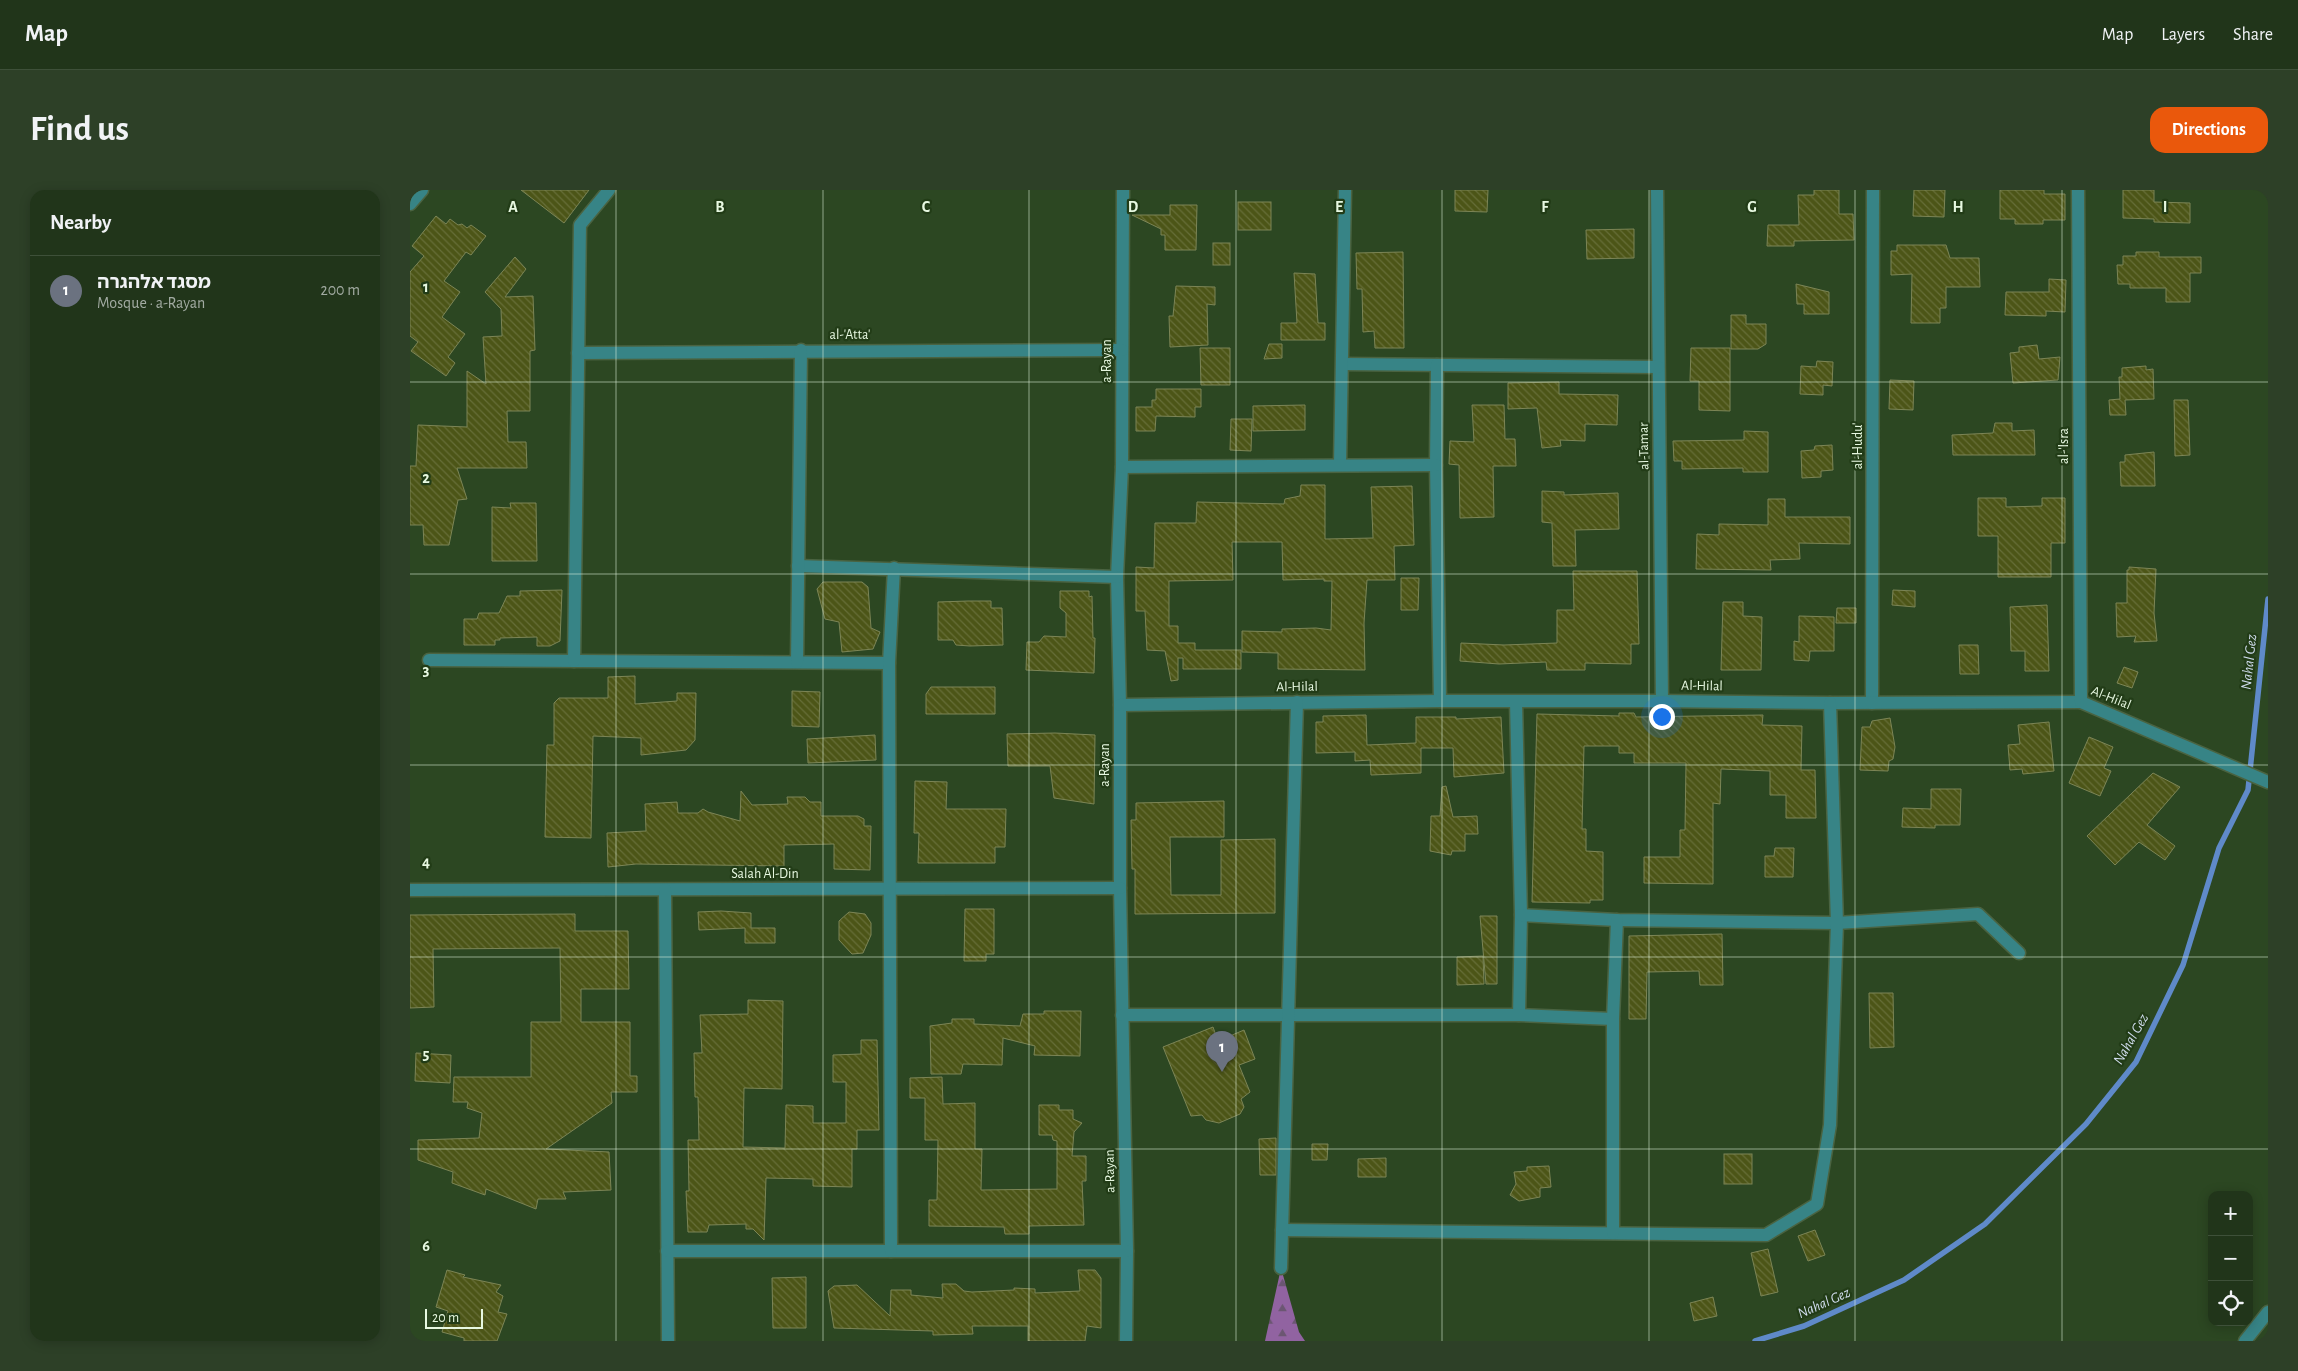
<!DOCTYPE html>
<meta charset="utf-8">
<style>
:root{--surface:#21351a;--page:#2d4027;--text:#f1f3f6;--muted:#a2aba2;--line:#3e5039;--accent:#ea580c}
body{margin:0;font-family:"Alegreya Sans","Noto Sans Hebrew",sans-serif;background:var(--page);color:var(--text)}
.controls{position:absolute;right:15px;bottom:15px;display:grid;overflow:hidden;border-radius:10px;box-shadow:0 2px 12px #0003}
.controls button{width:45px;height:45px;display:grid;place-items:center;padding:0;border:0;border-bottom:1px solid var(--line);background:var(--surface);color:var(--text);font:25px sans-serif}
.scale{position:absolute;left:15px;bottom:12px;width:58px;box-sizing:border-box;padding-left:5px;border:2px solid #e7f8e1;border-top:0;font-size:14px;line-height:18px;white-space:nowrap;color:#e7f8e1;-webkit-text-stroke:4px #223c17;paint-order:stroke}
.you{position:absolute;left:1251px;top:526px;width:18px;height:18px;margin:-12px;border:4px solid #fff;border-radius:50%;background:#1a73e8;box-shadow:0 0 0 8px #1a73e833}
.badge{display:grid;place-items:center;width:32px;height:32px;border-radius:50%;background:var(--accent);color:#fff;font-size:16px;font-weight:700}
.pin{position:absolute;translate:-50% -41px;filter:drop-shadow(0 1px 2px #0008)}
.pin::after{content:'';position:absolute;top:26px;width:18px;height:15px;background:inherit;clip-path:polygon(0 0,100% 0,50% 100%)}
.list{margin:0;padding:0;list-style:none}
h2{display:flex;justify-content:space-between;align-items:center;height:65px;margin:0;padding:0 20px;font-size:21px}
h2 small{font-size:16px;font-weight:400;color:var(--muted)}
.list li{display:grid;grid-template-columns:32px 1fr auto;gap:15px;align-items:center;box-sizing:border-box;height:70px;padding:0 20px;border-top:1px solid var(--line)}
.list b{display:block;font-size:19px;white-space:nowrap}
.list p{margin:0;font-size:16px;white-space:nowrap;color:var(--muted)}
.list em{font-size:16px;font-style:normal;color:var(--muted)}
.icon{flex:none;width:28px;height:28px;fill:none;stroke:currentColor;stroke-width:2;stroke-linecap:round;stroke-linejoin:round}
.map{position:relative;flex:none;width:1858px;height:1151px;overflow:hidden;border-radius:15px}
header{display:flex;align-items:center;gap:30px;box-sizing:border-box;height:70px;padding:0 25px;background:var(--surface);border-bottom:1px solid var(--line)}
header strong{font-size:24px}
nav{display:flex;gap:28px;margin-inline-start:auto;font-size:18px}
.intro{display:flex;align-items:center;justify-content:space-between;box-sizing:border-box;height:120px;padding:0 30px}
h1{margin:0;font-size:35px}
.button{padding:12px 22px;border-radius:15px;background:var(--accent);color:#fff;font-size:18px;font-weight:700}
main{display:flex;gap:30px;padding:0 30px}
aside{flex:1;background:var(--surface);border-radius:15px;box-shadow:0 2px 12px #0003}
.map>svg:first-child{display:block}
.forest{fill:url(#forest-firs)}
.lines{fill:none;stroke-linecap:round;stroke-linejoin:round}
.stream{stroke:#5f8ac9;stroke-width:5.5}
.building{fill:url(#building-back-hatch);stroke:#7c8556}
.minor-casing{stroke:#4a6341;stroke-width:15}
.tertiary-casing{stroke:#4a6341;stroke-width:15}
.minor{stroke:#378486;stroke-width:12}
.tertiary{stroke:#378486;stroke-width:12}
.grid{fill:none;stroke:#e7f8e1;stroke-width:1;stroke-opacity:0.55}
.labels{text-anchor:middle;dominant-baseline:central;stroke-width:4.5;stroke-linejoin:round;paint-order:stroke}
.street-label{font-size:14px;fill:#e7f8e1;stroke:#223c17}
.water-label{font-size:15px;font-style:italic;fill:#d0dced;stroke:#223c17}
.grid-label{font-size:16px;text-anchor:middle;font-weight:bold;fill:#e7f8e1;stroke:#223c17;stroke-width:4.5;stroke-linejoin:round;paint-order:stroke}
</style>
<header>
<strong>Map</strong>
<nav><a>Map</a><a>Layers</a><a>Share</a></nav>
</header>
<div class="intro"><h1>Find us</h1><a class="button">Directions</a></div>
<main>
<aside>
<h2>Nearby<small></small></h2>
<ul class="list">
<li><span class="badge" style="background:#6b7280">1</span><div><b>מסגד אלהגרה</b><p>Mosque · a-Rayan</p></div><em>200 m</em></li>
</ul>
</aside>
<div class="map">
<svg width="1858" height="1151" viewBox="0 0 1858 1151">
<defs>
<pattern id="forest-firs" width="22" height="20" patternUnits="userSpaceOnUse" patternTransform="scale(1.25)"><rect width="22" height="20" fill="#9163a1"/><path d="M5 1l3.5 6h-7zM16 11l3.5 6h-7z" fill="#6b5672"/></pattern>
<pattern id="building-back-hatch" width="6" height="6" patternUnits="userSpaceOnUse" patternTransform="scale(1.25)"><rect width="6" height="6" fill="#4c5517"/><path d="M-1 5l2 2M0 0l6 6M5-1l2 2" fill="none" stroke="#666e38"/></pattern>
</defs>
<rect width="100%" height="100%" fill="#2c4722"/>
<polygon class="forest" points="871,1078 889,1142 895,1151 855,1151"/>
<g class="lines">
<polyline class="stream" points="1345,1151 1394,1136 1494,1090 1575,1034 1676,934 1726,872 1773,775 1809,658 1838,600 1858,409"/>
</g>
<g class="building">
<polygon points="111,0 179,0 154,33"/>
<polygon points="1045,0 1078,0 1077,22 1045,21"/>
<polygon points="1404,0 1429,0 1429,24 1443,24 1444,50 1384,51 1384,56 1357,56 1358,35 1389,35 1388,5 1404,5"/>
<polygon points="1504,0 1535,0 1534,27 1503,26"/>
<polygon points="1590,0 1634,0 1634,4 1655,4 1655,30 1633,30 1633,34 1605,34 1605,29 1590,29"/>
<polygon points="1713,0 1744,0 1744,12 1780,13 1780,33 1744,32 1744,29 1713,28"/>
<rect x="828" y="12" width="33" height="28"/>
<polygon points="760,15 787,15 786,60 755,60 755,45 751,45 751,39 722,25 760,25"/>
<polygon points="26,26 36,34 40,29 48,35 52,34 57,38 61,35 76,46 61,65 56,62 34,91 50,102 32,127 55,144 38,167 45,173 36,186 1,161 8,152 0,146 0,82 14,66 2,56"/>
<polygon points="1224,39 1224,68 1177,69 1176,40"/>
<rect x="803" y="53" width="17" height="22"/>
<polygon points="1487,55 1536,55 1540,68 1569,68 1570,97 1536,97 1536,118 1530,118 1530,133 1501,133 1502,84 1481,85 1481,61 1487,61"/>
<polygon points="993,62 994,158 965,158 964,141 953,142 952,99 947,99 946,63"/>
<polygon points="1726,62 1749,62 1749,67 1791,67 1791,83 1780,83 1780,112 1756,112 1756,98 1720,98 1720,94 1708,94 1707,75 1713,75 1713,66 1726,66"/>
<polygon points="105,67 116,79 95,107 123,106 125,160 120,161 120,221 97,221 98,252 116,252 117,278 47,278 57,309 48,310 39,355 14,355 13,335 0,335 0,276 6,276 8,235 57,237 57,181 76,194 73,147 92,146 91,119 75,102"/>
<polygon points="884,83 905,84 908,133 915,133 915,150 871,150 871,133 887,133"/>
<polygon points="1639,89 1656,90 1655,122 1636,121 1636,126 1595,125 1596,102 1639,102"/>
<polygon points="1386,94 1419,102 1419,124 1394,124 1394,114 1387,114"/>
<polygon points="766,96 805,97 805,115 797,114 798,155 760,157 759,126 763,126"/>
<polygon points="1321,125 1336,125 1336,134 1356,134 1356,154 1348,159 1321,159"/>
<polygon points="859,154 872,154 872,168 854,169"/>
<polygon points="1627,155 1629,169 1650,167 1648,190 1603,193 1600,163 1609,162 1609,157"/>
<polygon points="790,158 820,158 820,195 791,195"/>
<polygon points="1281,158 1320,158 1320,221 1289,220 1289,191 1280,191"/>
<polygon points="1407,171 1423,172 1422,196 1413,195 1413,205 1390,204 1391,176 1406,177"/>
<polygon points="1736,176 1736,180 1743,179 1744,209 1715,210 1716,225 1700,225 1699,210 1710,209 1709,187 1712,187 1712,178"/>
<polygon points="1480,190 1504,191 1503,220 1479,219"/>
<polygon points="1149,192 1149,204 1208,205 1207,235 1175,234 1175,251 1150,250 1151,256 1132,258 1127,218 1098,219 1098,193"/>
<polygon points="746,199 791,199 791,217 785,217 785,227 746,226 745,241 726,241 726,217 742,217 742,210 746,210"/>
<polygon points="1764,210 1778,210 1780,265 1765,266"/>
<polygon points="895,215 895,240 843,241 843,216"/>
<polygon points="1062,215 1094,215 1095,249 1105,249 1106,276 1083,276 1084,327 1050,328 1049,275 1039,274 1040,251 1064,252"/>
<polygon points="821,229 842,229 841,261 820,260"/>
<polygon points="1585,233 1602,233 1602,241 1624,240 1625,265 1543,265 1542,245 1583,243"/>
<polygon points="1334,241 1358,242 1358,282 1333,282 1333,278 1272,279 1272,271 1264,271 1263,251 1334,250"/>
<polygon points="1422,255 1423,280 1411,281 1411,287 1392,288 1391,261 1404,260 1405,256"/>
<polygon points="1744,262 1745,296 1711,296 1710,272 1715,272 1715,265"/>
<polygon points="891,295 915,295 915,349 963,348 961,297 1002,296 1004,355 984,356 985,390 957,390 954,433 955,480 868,479 868,463 832,462 832,441 872,442 872,439 906,438 921,440 922,391 914,391 914,389 873,390 872,352 822,352 823,390 759,391 759,436 768,436 768,453 785,453 785,460 831,460 831,479 773,479 773,468 768,468 768,490 761,491 755,461 737,460 735,421 726,421 726,377 744,378 745,333 786,333 787,312 874,314 875,309 890,306"/>
<polygon points="1132,301 1154,302 1154,305 1208,303 1209,339 1165,340 1166,376 1143,376 1142,333 1132,332"/>
<polygon points="1568,308 1596,308 1596,317 1632,316 1632,308 1655,308 1655,353 1641,353 1641,387 1588,387 1588,346 1568,346"/>
<polygon points="1358,309 1375,309 1375,327 1440,327 1440,354 1389,353 1390,369 1360,370 1361,380 1286,379 1287,344 1309,345 1309,334 1358,335"/>
<polygon points="100,313 126,313 127,371 82,371 82,317 101,318"/>
<polygon points="1719,377 1746,379 1744,423 1747,451 1724,452 1726,446 1707,447 1706,413 1717,413 1717,380 1719,380"/>
<polygon points="1163,381 1227,381 1229,454 1221,454 1221,474 1175,473 1175,480 1137,480 1136,472 1089,474 1050,471 1051,453 1094,455 1147,453 1147,420 1164,420"/>
<polygon points="991,388 1009,388 1008,420 991,420"/>
<polygon points="413,392 452,392 458,397 461,438 470,442 463,459 432,462 429,432 415,429 407,399"/>
<polygon points="152,400 150,451 140,456 127,456 127,447 90,448 90,450 85,450 85,455 54,455 54,429 67,429 69,423 89,423 97,406 110,406 110,401"/>
<polygon points="1483,400 1505,401 1505,417 1482,415"/>
<polygon points="650,401 679,401 679,407 682,406 683,448 685,448 684,483 616,480 617,452 629,452 634,446 656,447 656,423 650,418"/>
<polygon points="558,411 581,411 581,418 592,418 593,455 560,456 546,455 543,450 528,450 528,412"/>
<polygon points="1313,412 1333,412 1333,426 1352,427 1351,480 1311,480"/>
<polygon points="1637,415 1639,481 1615,481 1615,461 1601,461 1600,417"/>
<polygon points="1427,418 1446,418 1446,433 1426,433"/>
<polygon points="1389,426 1424,427 1424,461 1400,461 1399,471 1384,470 1384,451 1389,452"/>
<polygon points="1549,455 1568,455 1569,484 1550,484"/>
<polygon points="1714,477 1728,482 1722,498 1707,493"/>
<polygon points="225,486 225,514 267,511 267,503 286,503 285,550 276,560 231,565 231,548 183,546 181,648 135,647 137,555 144,555 144,513 149,508 198,508 198,487"/>
<polygon points="521,497 585,497 585,524 516,524 516,504"/>
<polygon points="382,501 410,502 409,537 382,536"/>
<polygon points="1209,523 1224,523 1226,527 1353,525 1352,535 1392,536 1391,580 1405,580 1406,628 1376,628 1376,605 1360,605 1360,581 1311,579 1310,614 1303,613 1303,694 1234,693 1234,667 1270,667 1270,640 1275,640 1276,573 1224,573 1224,563 1209,563 1209,556 1174,556 1172,639 1176,639 1176,661 1193,662 1193,710 1180,710 1180,713 1122,712 1127,524 1209,526"/>
<polygon points="956,525 957,555 1006,553 1006,527 1046,527 1046,529 1091,527 1094,583 1044,587 1043,558 1011,558 1011,583 961,585 960,570 945,571 945,562 906,563 906,532 913,532 913,526"/>
<polygon points="1480,528 1485,557 1483,569 1479,571 1478,581 1450,580 1452,537 1460,537 1462,531"/>
<polygon points="1639,532 1644,581 1613,584 1612,579 1600,580 1598,555 1610,554 1608,535"/>
<polygon points="645,543 685,545 684,614 644,608 640,576 598,576 597,544"/>
<polygon points="465,545 466,570 398,573 397,549"/>
<polygon points="1679,547 1703,557 1694,578 1701,581 1690,606 1659,593"/>
<polygon points="1743,583 1770,597 1737,635 1765,656 1755,670 1729,652 1705,675 1677,646"/>
<polygon points="505,591 537,592 536,619 596,619 595,657 585,657 585,673 508,673 509,643 504,643"/>
<polygon points="1036,596 1043,627 1067,626 1068,644 1055,644 1055,661 1042,661 1041,665 1020,661 1021,626 1030,626 1032,597"/>
<polygon points="1521,599 1551,599 1550,635 1525,635 1525,638 1492,637 1493,618 1521,619"/>
<polygon points="331,601 342,615 378,614 377,607 395,607 400,612 411,612 411,626 448,626 454,629 454,636 461,636 460,680 424,679 424,654 374,655 374,676 226,674 198,677 197,643 236,641 235,614 267,612 268,623 288,623 293,619 298,622 330,631"/>
<polygon points="814,611 814,647 760,647 761,705 811,705 811,650 865,649 865,723 725,724 725,679 722,679 721,630 726,630 726,613"/>
<polygon points="1365,658 1384,658 1383,687 1355,687 1355,666 1364,666"/>
<polygon points="555,719 584,719 584,764 576,764 576,771 554,771"/>
<polygon points="311,721 341,723 341,738 365,738 365,753 335,753 335,738 289,740 288,722"/>
<polygon points="439,722 455,724 461,733 461,745 453,763 442,764 429,750 429,731"/>
<polygon points="165,724 165,741 218,741 219,799 171,799 171,832 220,832 220,886 227,886 227,902 201,902 202,913 136,959 199,962 201,1000 153,1002 156,1009 128,1009 126,1019 76,999 75,1005 42,993 43,982 8,970 8,950 69,948 72,923 57,918 58,912 43,912 44,887 121,887 121,832 151,832 150,758 23,759 24,817 0,818 0,725"/>
<polygon points="1070,726 1087,726 1087,794 1076,794"/>
<polygon points="1312,744 1313,795 1290,795 1289,781 1237,782 1236,829 1219,829 1219,746"/>
<polygon points="1073,766 1074,794 1047,795 1047,767"/>
<polygon points="1459,803 1483,803 1484,857 1460,858"/>
<polygon points="338,810 373,811 372,899 334,898 333,957 375,958 376,915 403,916 403,933 436,933 436,892 423,892 423,865 451,864 451,850 467,850 469,940 447,940 447,959 442,959 442,997 403,996 403,989 356,988 354,1050 343,1039 336,1039 336,1034 299,1035 297,1042 278,1042 276,1001 279,1001 278,950 289,950 288,907 285,907 284,863 292,863 290,825 338,824"/>
<polygon points="634,821 671,821 670,866 624,865 625,856 593,848 592,875 553,874 551,884 521,884 520,836 542,833 542,829 564,829 564,834 610,836 613,824 634,824"/>
<polygon points="803,837 808,851 834,840 845,869 829,875 840,902 831,909 834,917 830,924 809,933 796,930 792,925 781,926 753,857"/>
<polygon points="6,863 41,865 40,893 5,891"/>
<polygon points="532,887 533,914 565,913 565,959 572,959 571,1000 647,999 647,951 643,950 642,945 629,945 629,915 649,915 649,920 663,920 663,929 672,933 664,942 662,966 676,966 676,991 672,991 674,1035 619,1036 619,1044 595,1044 594,1037 519,1036 519,1010 527,1010 528,950 515,950 515,908 500,908 500,888"/>
<polygon points="866,948 866,985 850,985 849,949"/>
<polygon points="902,954 918,954 917,970 902,970"/>
<rect x="1314" y="964" width="28" height="30"/>
<polygon points="976,968 976,987 948,987 948,969"/>
<polygon points="1139,976 1141,997 1130,998 1130,1007 1109,1011 1100,1005 1106,994 1104,982 1117,981 1117,977"/>
<polygon points="1405,1040 1415,1065 1398,1071 1388,1046"/>
<polygon points="1358,1059 1368,1102 1351,1106 1341,1063"/>
<polygon points="37,1080 55,1085 53,1087 91,1095 86,1102 93,1106 88,1122 97,1124 87,1151 54,1151 54,1148 32,1142 38,1121 26,1117"/>
<polygon points="668,1080 685,1080 691,1088 691,1138 677,1136 675,1151 618,1151 618,1136 562,1136 563,1144 523,1145 523,1141 424,1138 418,1101 424,1096 447,1095 480,1126 481,1100 501,1100 501,1105 533,1108 532,1094 546,1094 554,1101 562,1102 604,1100 604,1098 625,1099 625,1103 670,1101"/>
<polygon points="396,1087 396,1138 363,1138 362,1088"/>
<polygon points="1303,1107 1307,1126 1284,1131 1280,1113"/>
</g>
<g class="lines">
<defs>
<g id="minor">
<polyline points="713,0 712,277 707,387 710,515 710,698 717,1061 716,1151"/>
<polyline points="1247,0 1252,511"/>
<polyline points="168,163 712,160"/>
<polyline points="933,174 1248,177"/>
<polyline points="1027,175 1026,275 1030,511"/>
<polyline points="930,275 935,0"/>
<polyline points="712,277 1026,275"/>
<polyline points="388,376 707,387"/>
<polyline points="19,470 479,473"/>
<polyline points="164,471 170,35 199,0"/>
<polyline points="387,472 391,160"/>
<polyline points="1106,512 1111,725 1109,825"/>
<polyline points="1462,513 1463,0"/>
<polyline points="710,515 1030,511 1252,511 1420,513 1671,512"/>
<polyline points="0,700 710,698"/>
<polyline points="255,700 258,1151"/>
<polyline points="1111,725 1207,730 1427,733 1568,724 1609,763"/>
<polyline points="712,825 1109,825 1203,829"/>
<polyline points="872,1040 1356,1045 1407,1014 1420,935 1427,733 1420,513"/>
<polyline points="1203,1043 1203,829 1207,730"/>
<polyline points="257,1061 717,1061"/>
<polyline points="481,1061 479,473 484,378"/>
<polyline points="871,1078 887,512"/>
</g>
<g id="tertiary">
<polyline points="1668,0 1671,512 1858,592"/>
<polyline points="0,14 12,0"/>
<polyline points="1835,1151 1858,1122"/>
</g>
</defs>
<use href="#minor" class="minor-casing"/>
<use href="#tertiary" class="tertiary-casing"/>
<use href="#minor" class="minor"/>
<use href="#tertiary" class="tertiary"/>
</g>
<path class="grid" d="M 206,0 L 206,1151M 413,0 L 413,1151M 619,0 L 619,1151M 826,0 L 826,1151M 1032,0 L 1032,1151M 1239,0 L 1239,1151M 1445,0 L 1445,1151M 1652,0 L 1652,1151M 0,192 L 1858,192M 0,384 L 1858,384M 0,575 L 1858,575M 0,767 L 1858,767M 0,959 L 1858,959"/>
<g class="labels">
<g class="street-label">
<text x="440" y="145">al-'Atta'</text>
<text transform="translate(697 171) rotate(-90)">a-Rayan</text>
<text transform="translate(1234 256) rotate(-91)">al-Tamar</text>
<text transform="translate(1448 256) rotate(-90)">al-Hudu'</text>
<text transform="translate(1654 256) rotate(-90)">al-'Isra</text>
<text transform="translate(1292 496) rotate(1)">Al-Hilal</text>
<text transform="translate(887 497) rotate(-1)">Al-Hilal</text>
<text transform="translate(1701 508) rotate(22)">Al-Hilal</text>
<text transform="translate(695 575) rotate(-90)">a-Rayan</text>
<text x="355" y="684">Salah Al-Din</text>
<text transform="translate(700 981) rotate(-91)">a-Rayan</text>
</g>
<g class="water-label">
<text transform="translate(1839 472) rotate(-84)">Nahal Gez</text>
<text transform="translate(1721 849) rotate(-60)">Nahal Gez</text>
<text transform="translate(1414 1113) rotate(-24)">Nahal Gez</text>
</g>
</g>
<g class="grid-label">
<text x="103" y="22">A</text>
<text x="310" y="22">B</text>
<text x="516" y="22">C</text>
<text x="723" y="22">D</text>
<text x="929" y="22">E</text>
<text x="1135" y="22">F</text>
<text x="1342" y="22">G</text>
<text x="1548" y="22">H</text>
<text x="1755" y="22">I</text>
<text x="16" y="102">1</text>
<text x="16" y="293">2</text>
<text x="16" y="485">3</text>
<text x="16" y="677">4</text>
<text x="16" y="869">5</text>
<text x="16" y="1061">6</text>
</g>
</svg>
<div class="controls">
<button>+</button>
<button>−</button>
<button><svg class="icon" aria-label="locate" viewBox="0 0 24 24"><circle cx="12" cy="12" r="6"/><path d="M12 2v4M12 18v4M2 12h4M18 12h4"/></svg></button>
</div>
<div class="scale">20 m</div>
<div class="you"></div>
<div class="pin badge" style="left:812px;top:882px;background:#6b7280">1</div>
</div>
</main>
